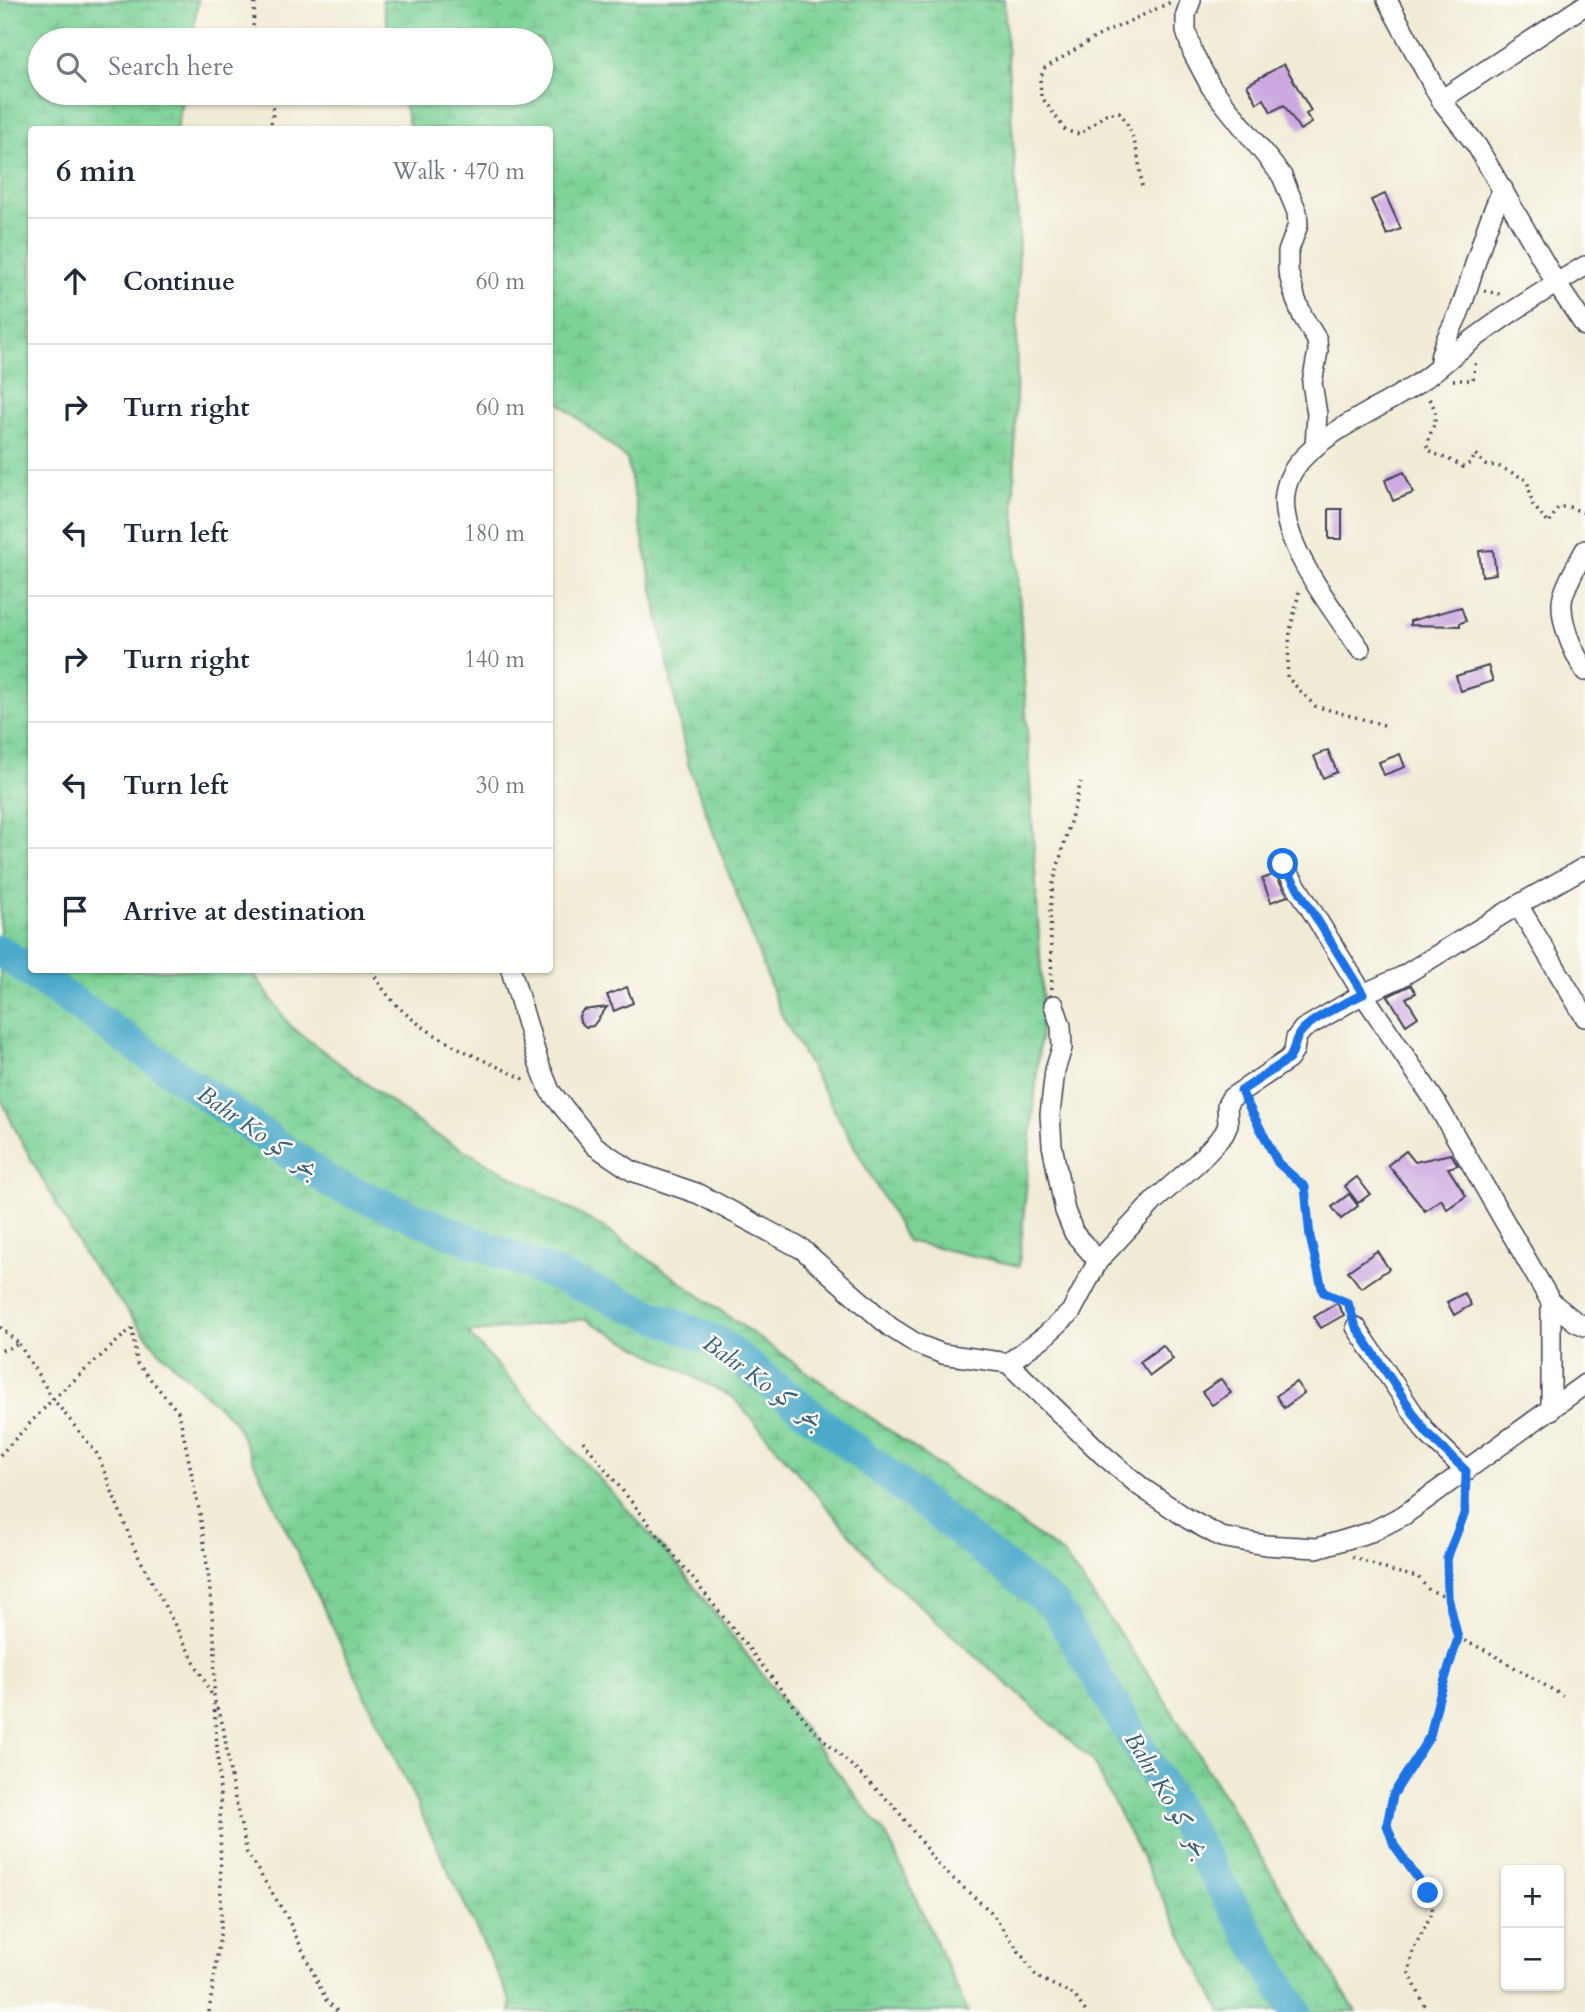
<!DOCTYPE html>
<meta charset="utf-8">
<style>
:root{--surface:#fff;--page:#f2f2f3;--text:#1f2937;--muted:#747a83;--line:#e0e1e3}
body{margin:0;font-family:Cardo,Amiri,serif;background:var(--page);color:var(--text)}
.controls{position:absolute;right:21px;bottom:21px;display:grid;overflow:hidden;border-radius:7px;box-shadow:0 2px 5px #0004}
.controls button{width:63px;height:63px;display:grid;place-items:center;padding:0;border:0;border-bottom:2px solid var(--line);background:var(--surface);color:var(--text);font:35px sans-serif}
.stop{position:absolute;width:21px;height:21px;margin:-16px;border:5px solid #1a73e8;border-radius:50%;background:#fff}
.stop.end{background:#1a73e8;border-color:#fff;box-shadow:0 2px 7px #0008}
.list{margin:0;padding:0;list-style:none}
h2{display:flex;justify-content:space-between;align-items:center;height:91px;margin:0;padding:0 28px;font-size:30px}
h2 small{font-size:23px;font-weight:400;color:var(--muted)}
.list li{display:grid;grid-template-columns:46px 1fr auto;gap:21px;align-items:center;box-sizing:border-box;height:126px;padding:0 28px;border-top:2px solid var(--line)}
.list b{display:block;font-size:26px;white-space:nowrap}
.list em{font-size:23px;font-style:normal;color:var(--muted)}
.icon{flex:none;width:38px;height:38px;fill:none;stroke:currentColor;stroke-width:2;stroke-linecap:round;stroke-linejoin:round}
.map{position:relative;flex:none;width:1585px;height:2012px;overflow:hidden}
.search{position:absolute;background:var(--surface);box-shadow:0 2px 5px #0004;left:28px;top:28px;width:525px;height:77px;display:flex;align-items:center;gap:18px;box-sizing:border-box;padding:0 24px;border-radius:38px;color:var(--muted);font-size:26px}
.panel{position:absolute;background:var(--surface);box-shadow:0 2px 5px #0004;left:28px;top:126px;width:525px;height:847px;border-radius:7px}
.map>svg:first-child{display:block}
.wetland{fill:url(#wetland-marsh);stroke:#4f7a68;stroke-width:2}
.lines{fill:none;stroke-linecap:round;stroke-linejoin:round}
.river{stroke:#4caaca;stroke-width:32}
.building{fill:#cca8e0}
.minor-casing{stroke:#414052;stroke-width:22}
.path{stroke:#414052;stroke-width:3.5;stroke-dasharray:2 5;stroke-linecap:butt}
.minor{stroke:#fff;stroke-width:19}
.route{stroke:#1a73e8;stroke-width:9}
.labels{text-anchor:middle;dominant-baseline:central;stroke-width:5;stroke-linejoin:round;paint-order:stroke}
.water-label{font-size:24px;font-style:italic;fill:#355f7b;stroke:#fdfcf7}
</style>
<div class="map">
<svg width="1585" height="2012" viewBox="0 0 1585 2012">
<defs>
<pattern id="wetland-marsh" width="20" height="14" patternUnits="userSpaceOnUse" patternTransform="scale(1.75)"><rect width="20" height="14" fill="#7cd296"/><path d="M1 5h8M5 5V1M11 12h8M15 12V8" fill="none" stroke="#6bb482"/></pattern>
</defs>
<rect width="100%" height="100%" fill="#fdfcf7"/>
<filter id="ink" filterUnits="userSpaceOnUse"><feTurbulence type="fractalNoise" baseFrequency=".0143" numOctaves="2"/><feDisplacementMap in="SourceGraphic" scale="14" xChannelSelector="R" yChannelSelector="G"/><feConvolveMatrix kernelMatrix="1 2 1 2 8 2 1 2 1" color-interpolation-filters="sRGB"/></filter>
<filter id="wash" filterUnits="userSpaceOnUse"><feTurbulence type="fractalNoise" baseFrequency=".00686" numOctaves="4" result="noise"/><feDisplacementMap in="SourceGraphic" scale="28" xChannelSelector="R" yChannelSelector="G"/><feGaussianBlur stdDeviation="1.57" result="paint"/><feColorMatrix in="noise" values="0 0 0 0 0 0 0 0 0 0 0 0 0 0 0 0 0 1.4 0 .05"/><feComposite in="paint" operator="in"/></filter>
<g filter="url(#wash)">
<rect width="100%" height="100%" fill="#f0ebd4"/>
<g class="wetland">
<polygon points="0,0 198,0 192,40 40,40 40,93 183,93 177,129 32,130 32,970 251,970 291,1027 428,1130 606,1229 1063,1554 1152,1679 1356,2012 1221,2012 1092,1760 884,1574 734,1398 585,1319 468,1333 679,1567 887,1836 968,2012 511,2012 510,2000 235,1422 157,1349 86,1258 19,1137 0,1097"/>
<polygon points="382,0 1004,0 1019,236 1014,503 1043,1007 1019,1266 907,1241 781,1014 688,764 627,459 550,395 550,130 410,129 402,93 541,93 541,40 391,40"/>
</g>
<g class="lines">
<polyline class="river" points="0,951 333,1184 718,1342 1055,1606 1296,2012"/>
</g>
<g id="blocks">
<g class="building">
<polygon points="1284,64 1311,111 1306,114 1312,123 1300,130 1284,105 1271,112 1264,99 1257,103 1247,85"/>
<polygon points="1385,194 1401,229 1387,235 1371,200"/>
<polygon points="1404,472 1413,493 1393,501 1385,480"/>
<rect x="1329" y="509" width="13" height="30"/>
<polygon points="1493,550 1496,574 1482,576 1479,551"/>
<polygon points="1461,607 1466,621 1460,623 1460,626 1410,625 1410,621"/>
<polygon points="1488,666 1493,681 1461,691 1456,676"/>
<polygon points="1328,750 1337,772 1323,778 1314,756"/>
<polygon points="1400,754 1405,767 1384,775 1379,762"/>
<polygon points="1275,874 1288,896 1271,902 1262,879"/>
<polygon points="1411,985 1416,993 1406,998 1418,1017 1406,1025 1388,996"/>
<polygon points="627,987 633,1003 614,1011 607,995"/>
<polygon points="607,1007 593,1026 586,1027 580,1022 579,1016 583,1010"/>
<polygon points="1406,1151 1415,1162 1451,1154 1458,1165 1448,1168 1466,1196 1447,1209 1441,1199 1425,1211 1388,1165"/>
<polygon points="1357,1177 1370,1194 1358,1203 1345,1186"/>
<polygon points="1349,1194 1358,1206 1341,1219 1332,1207"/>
<polygon points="1377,1251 1389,1269 1361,1288 1348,1271"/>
<polygon points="1464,1293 1471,1305 1454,1315 1447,1302"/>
<polygon points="1337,1303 1344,1315 1321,1328 1314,1317"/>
<polygon points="1163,1345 1173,1359 1150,1376 1140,1362"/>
<polygon points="1221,1379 1231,1393 1212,1405 1202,1392"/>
<polygon points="1296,1382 1304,1393 1284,1408 1276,1396"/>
</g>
</g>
</g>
<g filter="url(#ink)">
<use href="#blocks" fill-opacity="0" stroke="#414052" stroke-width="2"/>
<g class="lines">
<defs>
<g id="minor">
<polyline points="1191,0 1186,14 1186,31 1193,53 1211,87 1282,176 1297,212 1298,225 1288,252 1288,271 1296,300 1303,317 1317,340 1318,351 1312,383 1317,414 1315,447"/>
<polyline points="1387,0 1441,100 1477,146 1556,283 1585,326"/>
<polyline points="1441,100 1585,5"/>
<path d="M 1439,367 C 1441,340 1455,327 1463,302 C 1476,264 1485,225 1503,189"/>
<path d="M 1585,550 C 1578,563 1563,589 1562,602 C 1561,626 1573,651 1585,671"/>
<path d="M 1360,649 C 1334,611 1278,541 1285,494 C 1287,477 1296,464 1308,453 C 1338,425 1386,405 1420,382 C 1433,373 1445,362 1457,352 C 1497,320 1541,292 1585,266"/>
<polyline points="1283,864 1363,994 1435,1101 1551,1302 1576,1322 1585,1326"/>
<polyline points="1518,905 1585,1017"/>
<polyline points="511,970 538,1061 550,1091 595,1146 632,1171 699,1194 802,1249 890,1327 917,1344 943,1354 1008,1363 1102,1454 1141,1487 1188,1519 1221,1537 1265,1545 1317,1548 1371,1532 1404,1515 1585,1384"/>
<polyline points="1054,1005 1061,1026 1062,1048 1055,1070 1050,1114 1052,1145 1065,1211 1074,1233 1098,1261"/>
<polyline points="1356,1327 1426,1432 1466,1471"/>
<polyline points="1008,1363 1045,1336 1071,1312 1098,1261 1155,1200 1197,1163 1224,1134 1228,1125 1227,1105 1231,1098 1289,1059 1294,1051 1296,1038 1303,1029 1363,994 1401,977 1518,905 1585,867"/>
<polyline points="1551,1410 1551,1302"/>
</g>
</defs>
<use href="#minor" class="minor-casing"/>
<g class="path">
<polyline points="252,40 255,0"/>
<polyline points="270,130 273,113 271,93"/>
<path d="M 1142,186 C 1139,161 1136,132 1119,112 L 1106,114 L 1080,134 L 1066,131 L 1041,96 L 1040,78 L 1045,68 L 1096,37 L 1173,1"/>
<polyline points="1484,291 1504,295"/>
<polyline points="1453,380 1473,380 1476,359"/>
<path d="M 1429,399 C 1444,420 1428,429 1427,448 C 1437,457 1452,459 1463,467 L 1472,462 L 1475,454 L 1485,465 L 1498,466 L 1527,480 L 1533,505 L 1549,524 L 1558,507 L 1569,507 L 1585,513"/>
<polyline points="1299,592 1290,631 1287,677 1315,706 1384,725"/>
<path d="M 372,970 C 399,1028 470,1053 526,1080"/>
<polyline points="1052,989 1050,911 1053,884 1081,782"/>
<polyline points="1248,1106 1278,1163 1305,1187 1310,1237 1323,1292 1348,1303 1351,1312"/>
<polyline points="0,1327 19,1344 0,1351"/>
<polyline points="132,1328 137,1363 179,1413 200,1514 209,1580 215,1649 214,1699 223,1725 232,1785 247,1853 286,1915 326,2000 338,2012"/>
<polyline points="19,1344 53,1399 98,1455 134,1548 213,1697"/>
<polyline points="583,1441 812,1728 895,1807 939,1866 991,1912 1037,1977 1074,1995 1086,2012"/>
<polyline points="0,1455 53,1399 132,1328"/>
<polyline points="1352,1557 1391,1571 1418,1577 1429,1590 1448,1597"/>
<polyline points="1458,1638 1487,1651 1563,1696"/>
<polyline points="209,2012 221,1928 220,1790 214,1704"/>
<polyline points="1428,2012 1409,1973 1413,1950 1433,1911 1428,1893 1394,1845 1387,1825 1393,1795 1430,1736 1439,1698 1458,1638 1448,1597 1447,1558 1465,1512 1465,1493"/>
</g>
<use href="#minor" class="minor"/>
</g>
</g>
<g class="lines" filter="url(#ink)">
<path class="route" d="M 1283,864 L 1363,994 C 1346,1003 1311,1018 1300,1033 C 1294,1041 1295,1050 1289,1059 L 1241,1091 L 1278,1163 L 1305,1187 L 1310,1237 L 1323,1292 L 1348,1303 L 1356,1327 L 1426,1432 L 1466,1471 L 1465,1512 L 1447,1558 L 1448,1597 L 1458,1638 L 1439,1698 L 1430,1736 L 1393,1795 L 1387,1825 L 1394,1845 L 1428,1893"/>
</g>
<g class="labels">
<g class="water-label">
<text transform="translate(258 1132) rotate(35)">Bahr Ko بحر كو</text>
<text transform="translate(763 1382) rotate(36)">Bahr Ko بحر كو</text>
<text transform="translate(1167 1795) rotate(59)">Bahr Ko بحر كو</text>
</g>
</g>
</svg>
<div class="controls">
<button>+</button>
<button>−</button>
</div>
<div class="stop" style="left:1283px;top:864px"></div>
<div class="stop end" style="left:1428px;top:1893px"></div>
<div class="search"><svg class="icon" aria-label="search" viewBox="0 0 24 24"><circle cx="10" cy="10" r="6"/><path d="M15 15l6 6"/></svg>Search here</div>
<section class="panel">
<h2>6 min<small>Walk · 470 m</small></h2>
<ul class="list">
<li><svg class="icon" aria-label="ahead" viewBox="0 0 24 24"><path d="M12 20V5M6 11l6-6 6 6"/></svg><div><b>Continue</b></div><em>60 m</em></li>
<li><svg class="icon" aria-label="right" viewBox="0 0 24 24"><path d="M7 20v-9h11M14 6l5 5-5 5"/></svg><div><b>Turn right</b></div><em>60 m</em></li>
<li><svg class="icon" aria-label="left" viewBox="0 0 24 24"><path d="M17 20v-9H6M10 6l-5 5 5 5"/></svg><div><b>Turn left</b></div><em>180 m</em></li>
<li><svg class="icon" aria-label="right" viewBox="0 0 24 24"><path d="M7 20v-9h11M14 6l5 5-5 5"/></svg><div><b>Turn right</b></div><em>140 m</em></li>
<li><svg class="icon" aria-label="left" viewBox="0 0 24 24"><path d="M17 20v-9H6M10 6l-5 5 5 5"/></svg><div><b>Turn left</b></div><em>30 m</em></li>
<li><svg class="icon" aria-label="arrive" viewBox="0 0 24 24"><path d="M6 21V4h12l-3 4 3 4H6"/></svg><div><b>Arrive at destination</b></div></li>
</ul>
</section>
</div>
